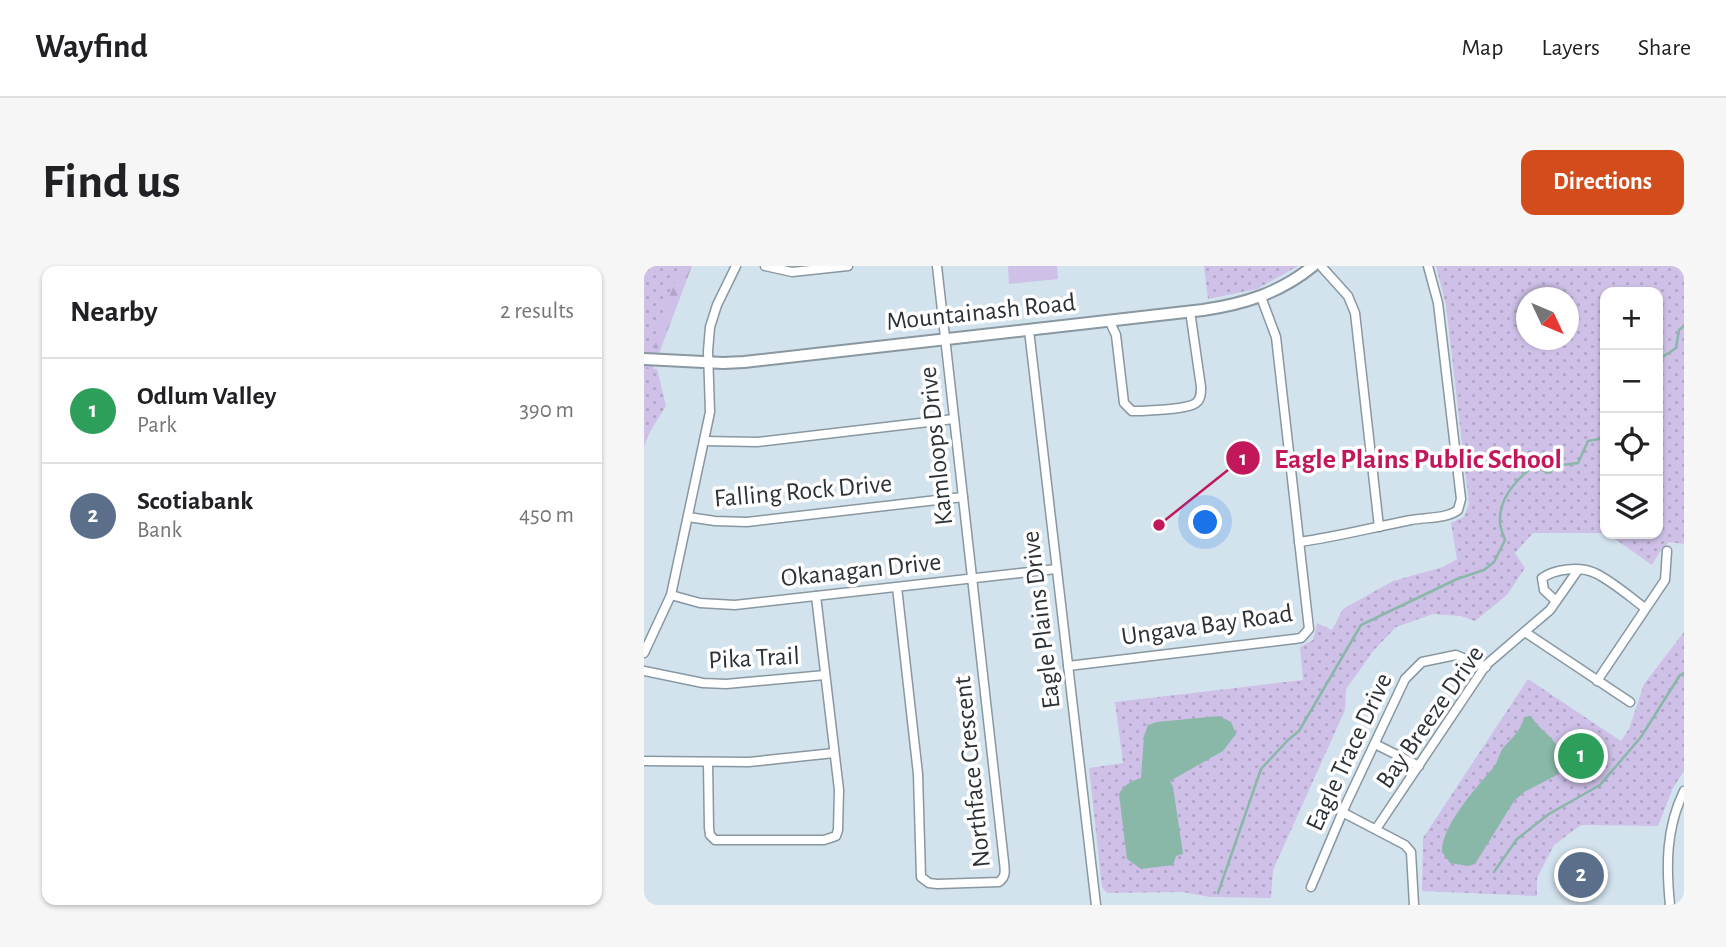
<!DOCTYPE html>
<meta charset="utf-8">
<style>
:root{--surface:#fff;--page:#f6f6f6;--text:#202124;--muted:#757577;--line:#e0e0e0;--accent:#d34c1c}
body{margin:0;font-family:"Alegreya Sans",sans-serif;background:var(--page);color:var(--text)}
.controls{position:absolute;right:21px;top:21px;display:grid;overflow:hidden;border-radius:14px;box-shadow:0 2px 5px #0004}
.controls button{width:63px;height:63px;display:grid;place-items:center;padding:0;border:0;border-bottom:2px solid var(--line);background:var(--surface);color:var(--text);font:35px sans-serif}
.compass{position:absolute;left:872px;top:21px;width:63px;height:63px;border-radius:50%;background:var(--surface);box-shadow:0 2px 5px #0004;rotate:134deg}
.you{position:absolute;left:562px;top:257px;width:24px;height:24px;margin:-18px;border:5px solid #fff;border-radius:50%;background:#1a73e8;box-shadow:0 0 0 10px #1a73e833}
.badge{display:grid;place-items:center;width:46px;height:46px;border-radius:50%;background:var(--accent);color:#fff;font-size:23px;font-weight:700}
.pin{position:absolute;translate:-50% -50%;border:4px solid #fff;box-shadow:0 2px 7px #0006}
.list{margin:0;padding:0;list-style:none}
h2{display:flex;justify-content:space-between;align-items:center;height:91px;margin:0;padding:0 28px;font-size:30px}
h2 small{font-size:23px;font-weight:400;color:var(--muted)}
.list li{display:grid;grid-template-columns:46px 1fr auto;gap:21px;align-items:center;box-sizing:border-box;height:105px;padding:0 28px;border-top:2px solid var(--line)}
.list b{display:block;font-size:26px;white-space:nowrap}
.list p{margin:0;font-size:23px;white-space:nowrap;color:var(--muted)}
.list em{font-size:23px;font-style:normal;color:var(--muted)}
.icon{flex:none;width:38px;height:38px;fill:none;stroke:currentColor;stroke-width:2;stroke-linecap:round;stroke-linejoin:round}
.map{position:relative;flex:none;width:1040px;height:639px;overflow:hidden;border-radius:14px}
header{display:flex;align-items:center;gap:42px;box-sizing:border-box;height:98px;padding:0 35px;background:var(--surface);border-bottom:2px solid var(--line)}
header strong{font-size:33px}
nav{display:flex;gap:38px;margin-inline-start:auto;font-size:24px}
.intro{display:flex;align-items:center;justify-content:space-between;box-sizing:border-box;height:168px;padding:0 42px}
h1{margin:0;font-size:49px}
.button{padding:18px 32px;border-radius:14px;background:var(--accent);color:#fff;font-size:24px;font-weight:700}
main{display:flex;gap:42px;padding:0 42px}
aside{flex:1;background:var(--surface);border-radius:14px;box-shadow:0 2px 5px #0004}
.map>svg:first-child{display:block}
.grass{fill:#cec0e7}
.forest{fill:url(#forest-firs)}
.park{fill:url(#park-dots);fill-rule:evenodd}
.water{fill:#89b8a8}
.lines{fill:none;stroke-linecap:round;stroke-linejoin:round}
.stream{stroke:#89b8a8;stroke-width:2.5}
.minor-casing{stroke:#8897a0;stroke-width:11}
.tertiary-casing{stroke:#8897a0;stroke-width:14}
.minor{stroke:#fff;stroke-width:8}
.tertiary{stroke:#fff;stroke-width:10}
.labels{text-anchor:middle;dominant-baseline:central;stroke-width:7;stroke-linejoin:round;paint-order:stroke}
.street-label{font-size:26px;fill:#2c3236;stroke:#fff}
.leader{fill:none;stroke:#c2185b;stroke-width:2.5}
.callout-dot{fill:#c2185b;stroke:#fff;stroke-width:2.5}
.mark-label{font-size:21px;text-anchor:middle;font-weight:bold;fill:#fff}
.callout-label{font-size:28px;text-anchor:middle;font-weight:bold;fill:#c2185b;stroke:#fff;stroke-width:7;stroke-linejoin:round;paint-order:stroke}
</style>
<header>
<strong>Wayfind</strong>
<nav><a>Map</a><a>Layers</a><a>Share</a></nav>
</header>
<div class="intro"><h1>Find us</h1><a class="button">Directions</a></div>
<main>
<aside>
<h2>Nearby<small>2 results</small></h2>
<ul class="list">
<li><span class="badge" style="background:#2e9e5b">1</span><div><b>Odlum Valley</b><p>Park</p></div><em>390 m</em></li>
<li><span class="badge" style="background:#5c6f8a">2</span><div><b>Scotiabank</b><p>Bank</p></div><em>450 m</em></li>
</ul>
</aside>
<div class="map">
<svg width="1040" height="639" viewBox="0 0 1040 639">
<defs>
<pattern id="forest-firs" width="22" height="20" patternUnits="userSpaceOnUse" patternTransform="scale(1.75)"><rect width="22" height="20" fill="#cec0e7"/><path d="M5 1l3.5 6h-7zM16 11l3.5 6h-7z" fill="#b1a5c7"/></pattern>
<pattern id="park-dots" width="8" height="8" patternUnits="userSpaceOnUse" patternTransform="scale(1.75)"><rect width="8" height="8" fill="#cec0e7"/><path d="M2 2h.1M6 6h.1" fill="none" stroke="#b1a5c7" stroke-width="1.8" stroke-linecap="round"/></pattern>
</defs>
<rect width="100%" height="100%" fill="#d3e3ee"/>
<polygon class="grass" points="364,0 413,0 414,13 365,18"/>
<polygon class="forest" points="0,0 48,0 8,106 12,150 0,181"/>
<g class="park">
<polygon points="0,0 38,0 16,53 10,84 0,82"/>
<polygon points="560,0 654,0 613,23 564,33"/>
<path d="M 792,0 L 1040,0 L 1040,278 L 1025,276 L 1015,287 L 1008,299 L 964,268 L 1014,268 L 1014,26 L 961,26 L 961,267 L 889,267 L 871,287 L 881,302 L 863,329 L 831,355 L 817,350 L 789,348 L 752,361 L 730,384 L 702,423 L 701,444 L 629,604 L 627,632 L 566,631 L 538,626 L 463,627 L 458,621 L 445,502 L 479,497 L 471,436 L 659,414 L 656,381 L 669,374 L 673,357 L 688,364 L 699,343 L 749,315 L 799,301 L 813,293 L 807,257 L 820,251 L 825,238 L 802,39 ZM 883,32 L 925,32 L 925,74 L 883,74 Z"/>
<polygon points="0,101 13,103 22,140 0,175"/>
<polygon points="1040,366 1040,505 1029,522 1014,560 937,559 910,579 893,612 893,630 778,625 779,572 884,413 977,475 985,463 1000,418"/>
</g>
<g class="water">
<path d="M 575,450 L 587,456 L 592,468 L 579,485 L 526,515 L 529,521 L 539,588 L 532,590 L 529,599 L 497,603 L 483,593 L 475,528 C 480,519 487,515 497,512 L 500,470 L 504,459 L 513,456 Z"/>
<path d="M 887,450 C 894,463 908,469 914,482 L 925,483 L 927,494 L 918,500 L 911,510 L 880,526 L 870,535 L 831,598 L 824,600 L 806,597 L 798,586 C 797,560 833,521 849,502 C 854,496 855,488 859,482 C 867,473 879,462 880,451 Z"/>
</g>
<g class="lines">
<g class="stream">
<polyline points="1014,94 1032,82 1035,64 1040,60"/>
<polyline points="850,606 873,573 905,548 956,519 997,471 1036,409 1040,407"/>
<path d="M 574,627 L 617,503 L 644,474 L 655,465 L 717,359 L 813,313 L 840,304 L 850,296 L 861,274 C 859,268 855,260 856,253 C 856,230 874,212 891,199 L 903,207 L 918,199 L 934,197 L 944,175 L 961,172"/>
</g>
<defs>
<g id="minor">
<polyline points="121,0 148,6 204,0"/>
<polyline points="677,0 704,30 711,47 735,261"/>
<path d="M 465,54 L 472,69 L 480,137 L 488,145 L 495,145 C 508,144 542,144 552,137 C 557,133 557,127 557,121 L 546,45"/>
<polyline points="385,64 452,639"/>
<polyline points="60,175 113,176 310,153"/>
<polyline points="44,251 71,255 103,256 319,231"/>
<path d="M 655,276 C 693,271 730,261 767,254 C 782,251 802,253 814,244 L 817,233 L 794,37 L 784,0"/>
<path d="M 253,321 L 274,508 L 277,611 L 285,617 L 293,618 L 355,616 C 362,611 361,605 360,596 L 293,0"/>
<polyline points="27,329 56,337 91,339 412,303"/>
<path d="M 912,335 L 900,324 L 898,312 C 911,303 935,300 951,307 C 968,315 986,331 1001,342"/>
<polyline points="881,366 986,436"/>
<polyline points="0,387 27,329 66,146 64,85 66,61 73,39 92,0"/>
<polyline points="424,400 650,373 657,372 665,363 632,71 617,31"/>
<polyline points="0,405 59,417 82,418 181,409"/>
<polyline points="953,415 1021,314 1023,285"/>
<polyline points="731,478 775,500"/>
<polyline points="0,495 105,496 190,487"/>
<polyline points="64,496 65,562 66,569 71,574 180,574 192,570 194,564 195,524 172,330"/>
<polyline points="698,546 761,579 767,586 770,639"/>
<polyline points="732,563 842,399 906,344 934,304"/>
<polyline points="667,621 702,538 761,413 778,396 807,390 812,389 842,401"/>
<path d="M 1026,639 C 1022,599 1022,562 1040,525"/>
</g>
<path id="tertiary" d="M 0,93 L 79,97 L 100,96 L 559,44 C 600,38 636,27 669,0"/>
</defs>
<use href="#minor" class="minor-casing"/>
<use href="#tertiary" class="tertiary-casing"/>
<use href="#minor" class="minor"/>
<use href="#tertiary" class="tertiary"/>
</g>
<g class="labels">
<g class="street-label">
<text transform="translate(337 46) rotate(-6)">Mountainash Road</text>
<text transform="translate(292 180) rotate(-96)">Kamloops Drive</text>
<text transform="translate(159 225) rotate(-5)">Falling Rock Drive</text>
<text transform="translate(217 304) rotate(-6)">Okanagan Drive</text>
<text transform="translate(397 354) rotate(-97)">Eagle Plains Drive</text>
<text transform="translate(563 359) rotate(-8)">Ungava Bay Road</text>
<text transform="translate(110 392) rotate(-3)">Pika Trail</text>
<text transform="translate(786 451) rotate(-55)">Bay Breeze Drive</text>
<text transform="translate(705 486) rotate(-65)">Eagle Trace Drive</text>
<text transform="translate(328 506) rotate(-96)">Northface Crescent</text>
</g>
</g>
<path class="leader" d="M515 259L599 192"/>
<g class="callout-dot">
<circle cx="515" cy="259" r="7"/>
<circle cx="599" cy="192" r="18"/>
</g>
<g class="mark-label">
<text x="599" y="199">1</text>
</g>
<g class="callout-label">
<text x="774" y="202">Eagle Plains Public School</text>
</g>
</svg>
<div class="controls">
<button>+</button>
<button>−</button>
<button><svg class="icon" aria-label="locate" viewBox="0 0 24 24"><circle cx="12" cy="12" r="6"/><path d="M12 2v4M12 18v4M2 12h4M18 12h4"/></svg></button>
<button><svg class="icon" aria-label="layers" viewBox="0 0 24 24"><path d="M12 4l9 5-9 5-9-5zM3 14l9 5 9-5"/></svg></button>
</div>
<svg class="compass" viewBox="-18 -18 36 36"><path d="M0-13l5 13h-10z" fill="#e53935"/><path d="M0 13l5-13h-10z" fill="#757577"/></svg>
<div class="you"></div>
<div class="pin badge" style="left:937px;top:490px;background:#2e9e5b">1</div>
<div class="pin badge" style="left:937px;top:609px;background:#5c6f8a">2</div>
</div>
</main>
